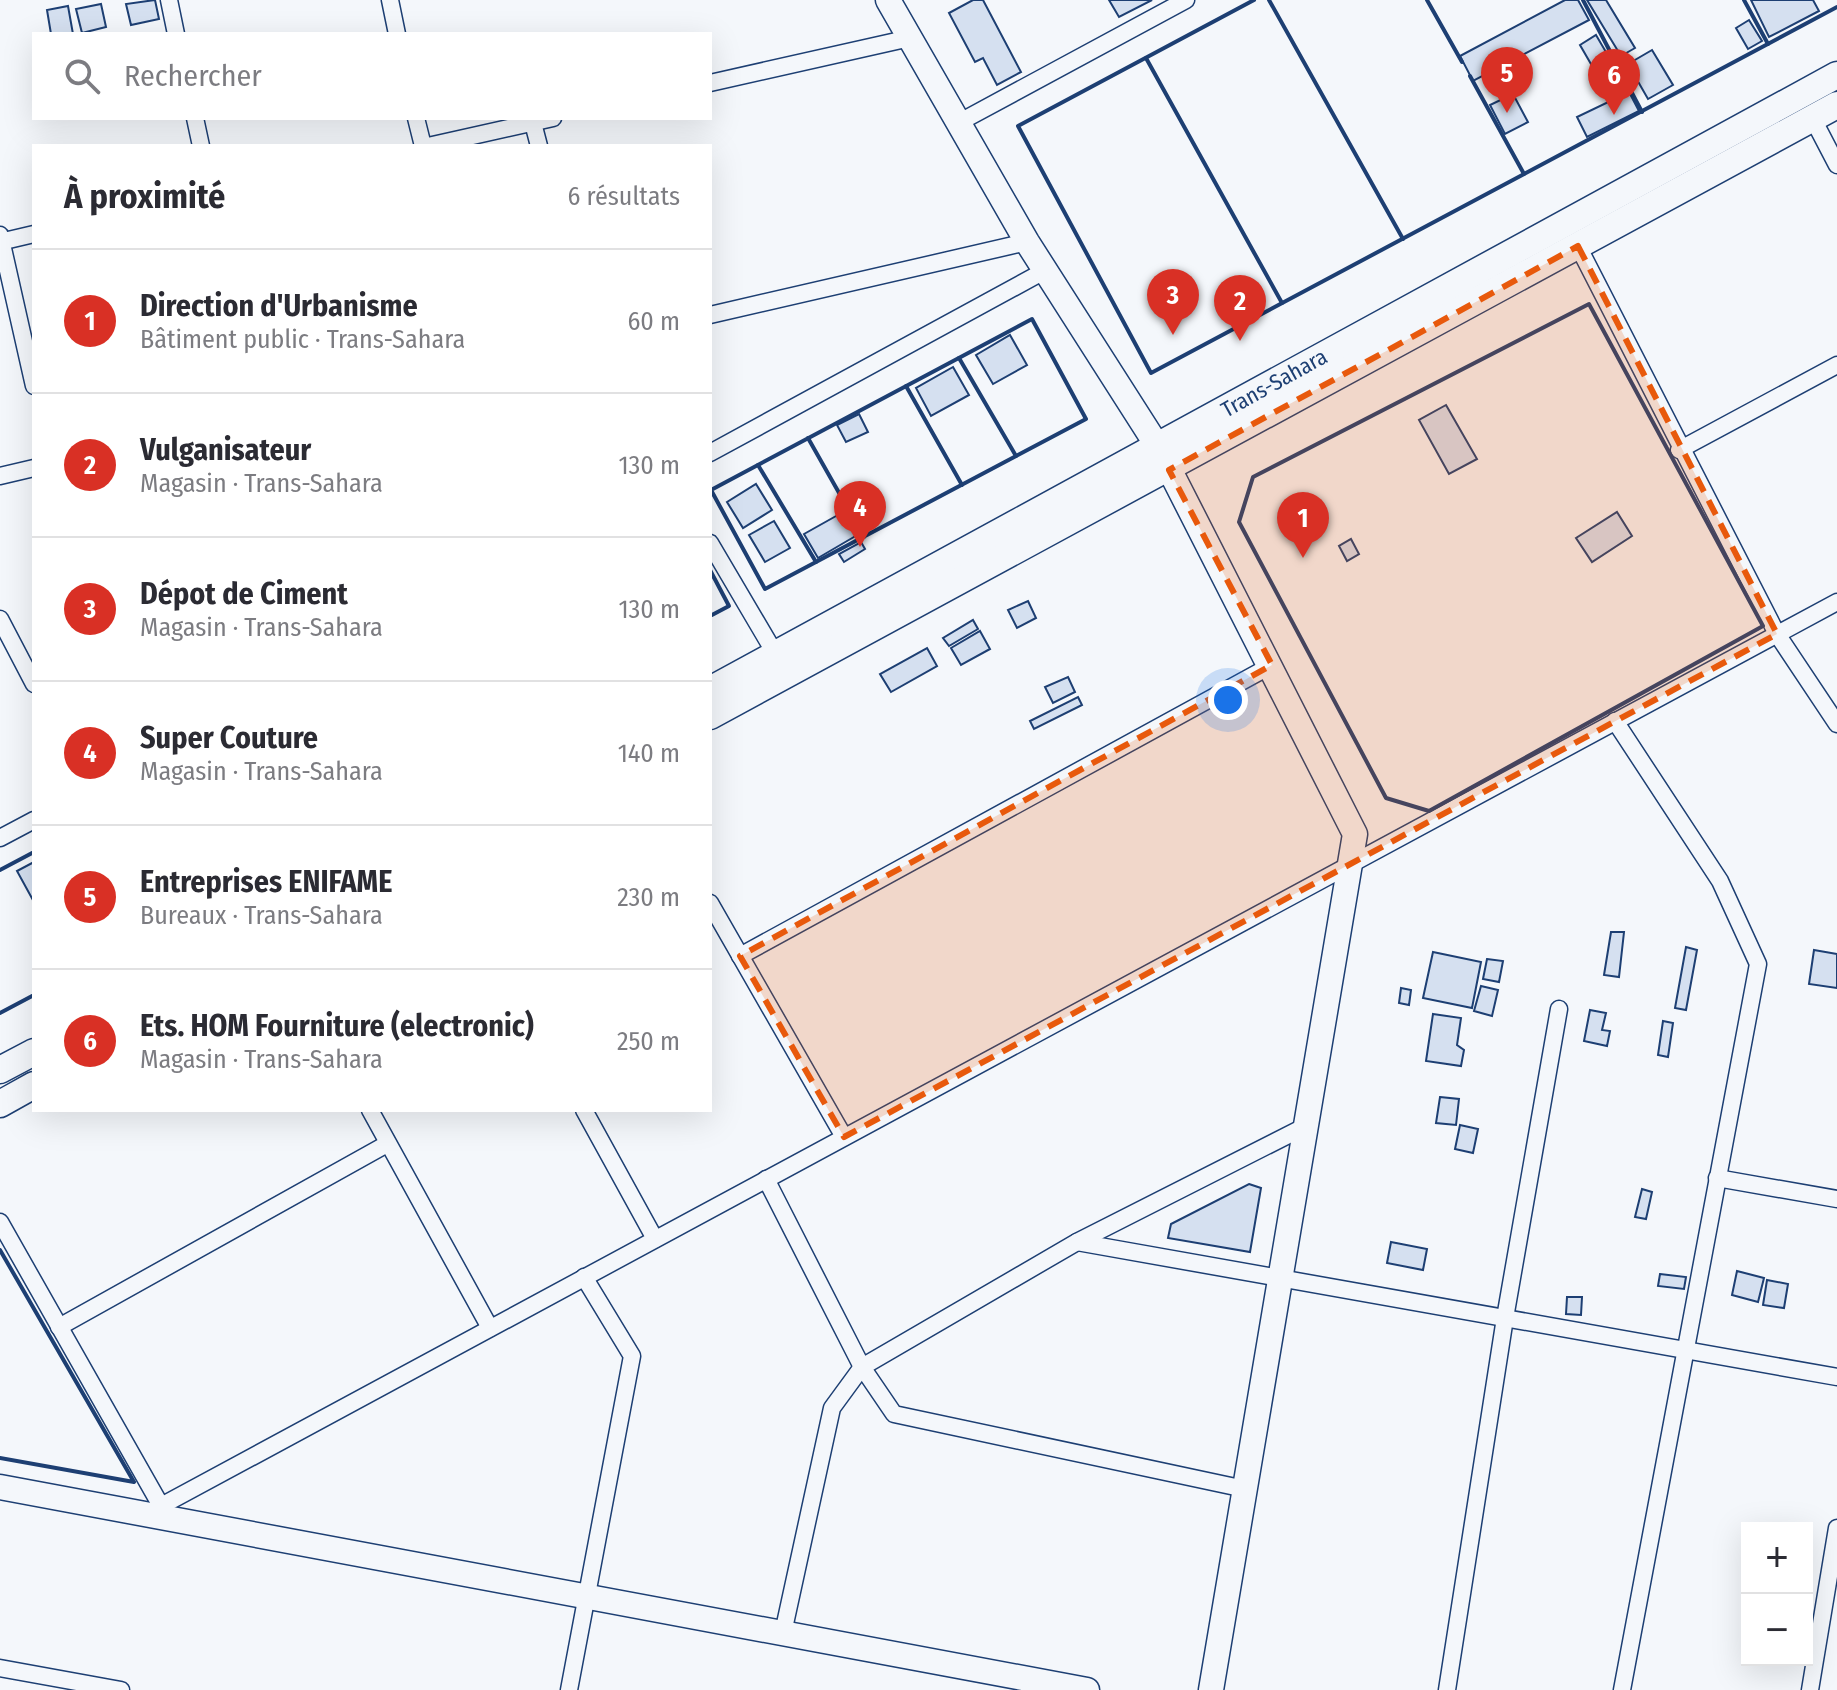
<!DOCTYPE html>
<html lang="fr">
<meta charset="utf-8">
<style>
:root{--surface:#fff;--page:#f7f7f7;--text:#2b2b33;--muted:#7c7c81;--line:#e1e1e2;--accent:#d93025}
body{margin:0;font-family:"Fira Sans Condensed",sans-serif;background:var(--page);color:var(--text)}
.controls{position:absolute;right:24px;bottom:24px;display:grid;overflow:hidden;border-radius:0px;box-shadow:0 8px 32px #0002}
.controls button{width:72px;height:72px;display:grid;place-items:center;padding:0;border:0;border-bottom:2px solid var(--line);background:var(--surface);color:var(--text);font:40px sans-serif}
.you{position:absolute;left:1228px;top:700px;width:28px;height:28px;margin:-20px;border:6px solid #fff;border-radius:50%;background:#1a73e8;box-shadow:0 0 0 12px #1a73e833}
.badge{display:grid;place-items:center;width:52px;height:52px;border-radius:50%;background:var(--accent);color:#fff;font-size:26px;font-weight:700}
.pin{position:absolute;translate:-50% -66px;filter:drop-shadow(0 2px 4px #0008)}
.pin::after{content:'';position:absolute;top:42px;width:28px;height:24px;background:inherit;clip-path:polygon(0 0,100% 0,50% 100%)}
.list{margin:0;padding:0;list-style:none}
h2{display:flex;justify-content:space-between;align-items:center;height:104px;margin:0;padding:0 32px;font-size:34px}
h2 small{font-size:26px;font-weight:400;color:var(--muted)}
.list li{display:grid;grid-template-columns:52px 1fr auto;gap:24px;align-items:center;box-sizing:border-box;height:144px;padding:0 32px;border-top:2px solid var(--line)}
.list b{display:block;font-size:30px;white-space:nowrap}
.list p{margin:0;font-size:26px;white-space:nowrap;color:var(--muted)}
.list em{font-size:26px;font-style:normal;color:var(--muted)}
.icon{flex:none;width:44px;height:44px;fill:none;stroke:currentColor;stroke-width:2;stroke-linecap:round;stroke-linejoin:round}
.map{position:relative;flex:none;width:1837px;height:1690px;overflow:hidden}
.search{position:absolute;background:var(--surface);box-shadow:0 8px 32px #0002;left:32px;top:32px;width:680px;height:88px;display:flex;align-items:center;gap:20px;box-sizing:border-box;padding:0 28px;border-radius:0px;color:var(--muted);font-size:30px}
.panel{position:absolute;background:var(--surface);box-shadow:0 8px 32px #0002;left:32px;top:144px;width:680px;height:968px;border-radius:0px}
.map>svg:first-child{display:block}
.building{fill:#d5e0f0;stroke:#1d3f73;stroke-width:2}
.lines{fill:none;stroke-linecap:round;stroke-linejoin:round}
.street-casing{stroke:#1d3f73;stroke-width:19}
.secondary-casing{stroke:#1d3f73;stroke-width:27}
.primary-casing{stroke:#1d3f73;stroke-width:29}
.street{stroke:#f4f7fb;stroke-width:16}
.secondary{stroke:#f4f7fb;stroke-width:24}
.primary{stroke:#f4f7fb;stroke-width:26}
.wall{stroke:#1d3f73;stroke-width:4}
.marked{fill:#e8590c;fill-opacity:0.2;stroke:#e8590c;stroke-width:6;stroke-dasharray:16 10;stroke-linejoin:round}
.labels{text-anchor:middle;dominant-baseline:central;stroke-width:6;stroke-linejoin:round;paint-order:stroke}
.street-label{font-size:22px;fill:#1d3f73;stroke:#f4f7fb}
</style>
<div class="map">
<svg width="1837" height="1690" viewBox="0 0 1837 1690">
<rect width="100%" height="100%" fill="#f4f7fb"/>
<g class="building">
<polygon points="155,0 159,19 131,25 126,4"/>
<polygon points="973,0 983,0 1021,72 997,85 983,58 975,62 949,13"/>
<polygon points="1109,0 1152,0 1119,17"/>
<polygon points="1565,0 1578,0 1589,20 1473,81 1460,56"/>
<polygon points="1587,0 1606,0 1635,48 1621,56"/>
<polygon points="1751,0 1813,0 1819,11 1769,37"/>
<polygon points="101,4 106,27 82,33 76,9"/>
<polygon points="68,6 73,34 51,34 47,10"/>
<polygon points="1749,20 1762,41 1748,49 1736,28"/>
<polygon points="1596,35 1627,88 1610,97 1580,45"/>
<polygon points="1652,50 1673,85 1648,99 1628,64"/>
<polygon points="1629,92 1639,111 1587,137 1577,117"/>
<polygon points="1513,94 1528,122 1505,134 1490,105"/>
<polygon points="1010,335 1027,365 993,384 976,355"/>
<polygon points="953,367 969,395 931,416 916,388"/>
<polygon points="1446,405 1477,459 1449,474 1419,420"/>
<polygon points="859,414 868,432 846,442 837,425"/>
<polygon points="756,484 772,510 743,528 727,502"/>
<polygon points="845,511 859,534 818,558 804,534"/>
<polygon points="1617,512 1632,536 1592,562 1576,538"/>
<polygon points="774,521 790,548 765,562 749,535"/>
<polygon points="1351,539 1359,554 1347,561 1339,546"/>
<polygon points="861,542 865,549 844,562 839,554"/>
<polygon points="1028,601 1036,618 1017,628 1008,610"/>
<polygon points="973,620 978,629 949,646 943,638"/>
<polygon points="980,631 990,649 961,665 951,648"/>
<polygon points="927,648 937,666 891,692 880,674"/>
<polygon points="1068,677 1075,692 1053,703 1045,687"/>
<polygon points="1078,697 1082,705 1034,729 1030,721"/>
<polygon points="34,862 34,902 17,871"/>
<polygon points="1611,932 1624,932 1619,977 1604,975"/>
<polygon points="1686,947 1697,950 1686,1010 1675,1008"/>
<polygon points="1814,950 1837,954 1837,988 1809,984"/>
<polygon points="1433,952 1481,962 1472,1008 1423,998"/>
<polygon points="1487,959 1503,961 1499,982 1483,979"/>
<polygon points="1481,986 1498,990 1492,1016 1474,1011"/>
<polygon points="1401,988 1411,990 1409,1005 1399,1003"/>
<polygon points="1590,1010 1606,1013 1602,1030 1610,1031 1607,1046 1584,1041"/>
<polygon points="1433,1014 1461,1018 1457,1045 1464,1050 1461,1066 1426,1061"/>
<polygon points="1663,1021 1673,1023 1668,1057 1658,1055"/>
<polygon points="1440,1097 1459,1099 1456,1125 1436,1123"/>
<polygon points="1460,1125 1478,1129 1473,1153 1455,1149"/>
<polygon points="1249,1184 1261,1188 1250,1252 1168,1238 1171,1224"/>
<polygon points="1642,1189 1652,1192 1646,1219 1635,1217"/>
<polygon points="1391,1242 1427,1249 1423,1270 1387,1263"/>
<polygon points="1737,1271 1764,1278 1758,1302 1732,1295"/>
<polygon points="1660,1274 1686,1277 1684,1289 1658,1286"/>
<polygon points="1767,1280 1788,1284 1784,1308 1763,1305"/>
<polygon points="1567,1297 1582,1297 1581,1315 1566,1314"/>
</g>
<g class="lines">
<defs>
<g id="street">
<polyline points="169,0 176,34"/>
<polyline points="390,0 397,34"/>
<polyline points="710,83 910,38"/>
<polyline points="195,118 201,146"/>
<polyline points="416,118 423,146"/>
<polyline points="1813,119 1837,165"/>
<polyline points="533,123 539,146"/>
<polyline points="958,123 1186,0"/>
<polyline points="428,146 553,118"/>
<polyline points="0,235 34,386"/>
<polyline points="0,242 34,234"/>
<polyline points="1578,246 1777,634 1837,724"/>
<polyline points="710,315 1027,242"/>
<polyline points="1679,450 1837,365"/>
<polyline points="710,453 1046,270"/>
<polyline points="0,476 34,468"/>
<polyline points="710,543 776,655"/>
<polyline points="0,619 34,684"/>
<polyline points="1615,721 1720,881 1758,964 1622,1690"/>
<polyline points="0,838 34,820"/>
<polyline points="710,903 844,1137"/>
<polyline points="740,956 1272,665"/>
<polyline points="370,1110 490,1328"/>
<polyline points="584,1110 655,1239"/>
<polyline points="1717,1178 1837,1199"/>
<polyline points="766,1179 862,1367 894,1414 1245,1489"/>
<polyline points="0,1222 165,1513"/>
<polyline points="1077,1242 1837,1377"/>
<polyline points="59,1327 387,1144"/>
<polyline points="161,1506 1837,602"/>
<polyline points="783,1633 832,1408 862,1367 1077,1242 1306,1126"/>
<polyline points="0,1668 121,1690"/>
<polyline points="569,1690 632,1356 584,1277"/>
<polyline points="1447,1690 1505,1318 1559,1009"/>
<polyline points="1810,1690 1837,1528"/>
</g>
<g id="secondary">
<polyline points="888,0 1027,242 1158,447 1355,834 1211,1690"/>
<polyline points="0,1487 1087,1690"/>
</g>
<g id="primary">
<polyline points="710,690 1837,75"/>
<polyline points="710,716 1837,105"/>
<polyline points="0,1070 34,1052"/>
<polyline points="0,1104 34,1085"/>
</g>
</defs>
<use href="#street" class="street-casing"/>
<use href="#secondary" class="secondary-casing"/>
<use href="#primary" class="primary-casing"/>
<use href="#street" class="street"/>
<use href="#secondary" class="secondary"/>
<use href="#primary" class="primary"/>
<g class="wall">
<polyline points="1254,0 1018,126 1151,373 1837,7"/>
<polyline points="1269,0 1403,239"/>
<polyline points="1427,0 1462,62"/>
<polyline points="1583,0 1642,112"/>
<polyline points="1744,0 1768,44"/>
<polyline points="1146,58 1282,303"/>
<polyline points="1470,76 1524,174"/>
<polygon points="1589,304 1763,626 1429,811 1386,798 1239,522 1253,477"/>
<polygon points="1032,319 1086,419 765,589 711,490"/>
<polyline points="959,358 1016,456"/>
<polyline points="906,386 962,485"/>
<polyline points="808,438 864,537"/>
<polyline points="758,465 816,562"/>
<polyline points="710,570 729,606 710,616"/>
<polyline points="0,870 34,852"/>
<polyline points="0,1013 34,995"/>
<polyline points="0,1250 134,1482 0,1458"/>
</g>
</g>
<path class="marked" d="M 1578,246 L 1777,634 L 844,1137 L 740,956 L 1272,665 L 1169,470 Z"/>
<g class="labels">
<g class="street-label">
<text transform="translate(1274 383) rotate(-29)">Trans-Sahara</text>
</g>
</g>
</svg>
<div class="controls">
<button>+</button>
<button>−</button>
</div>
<div class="you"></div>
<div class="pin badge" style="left:1303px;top:558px">1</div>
<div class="pin badge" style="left:1240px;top:341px">2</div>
<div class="pin badge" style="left:1173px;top:335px">3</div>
<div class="pin badge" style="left:860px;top:547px">4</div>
<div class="pin badge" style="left:1507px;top:113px">5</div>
<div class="pin badge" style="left:1614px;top:115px">6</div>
<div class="search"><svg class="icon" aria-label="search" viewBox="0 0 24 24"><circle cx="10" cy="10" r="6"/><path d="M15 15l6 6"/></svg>Rechercher</div>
<section class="panel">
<h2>À proximité<small>6 résultats</small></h2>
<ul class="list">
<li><span class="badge">1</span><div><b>Direction d'Urbanisme</b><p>Bâtiment public · Trans-Sahara</p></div><em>60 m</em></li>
<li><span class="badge">2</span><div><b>Vulganisateur</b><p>Magasin · Trans-Sahara</p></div><em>130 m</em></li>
<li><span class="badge">3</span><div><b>Dépot de Ciment</b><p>Magasin · Trans-Sahara</p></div><em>130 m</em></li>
<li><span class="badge">4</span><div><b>Super Couture</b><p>Magasin · Trans-Sahara</p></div><em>140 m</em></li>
<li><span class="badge">5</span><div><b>Entreprises ENIFAME</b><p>Bureaux · Trans-Sahara</p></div><em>230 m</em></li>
<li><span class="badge">6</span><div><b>Ets. HOM Fourniture (electronic)</b><p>Magasin · Trans-Sahara</p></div><em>250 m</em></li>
</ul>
</section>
</div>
